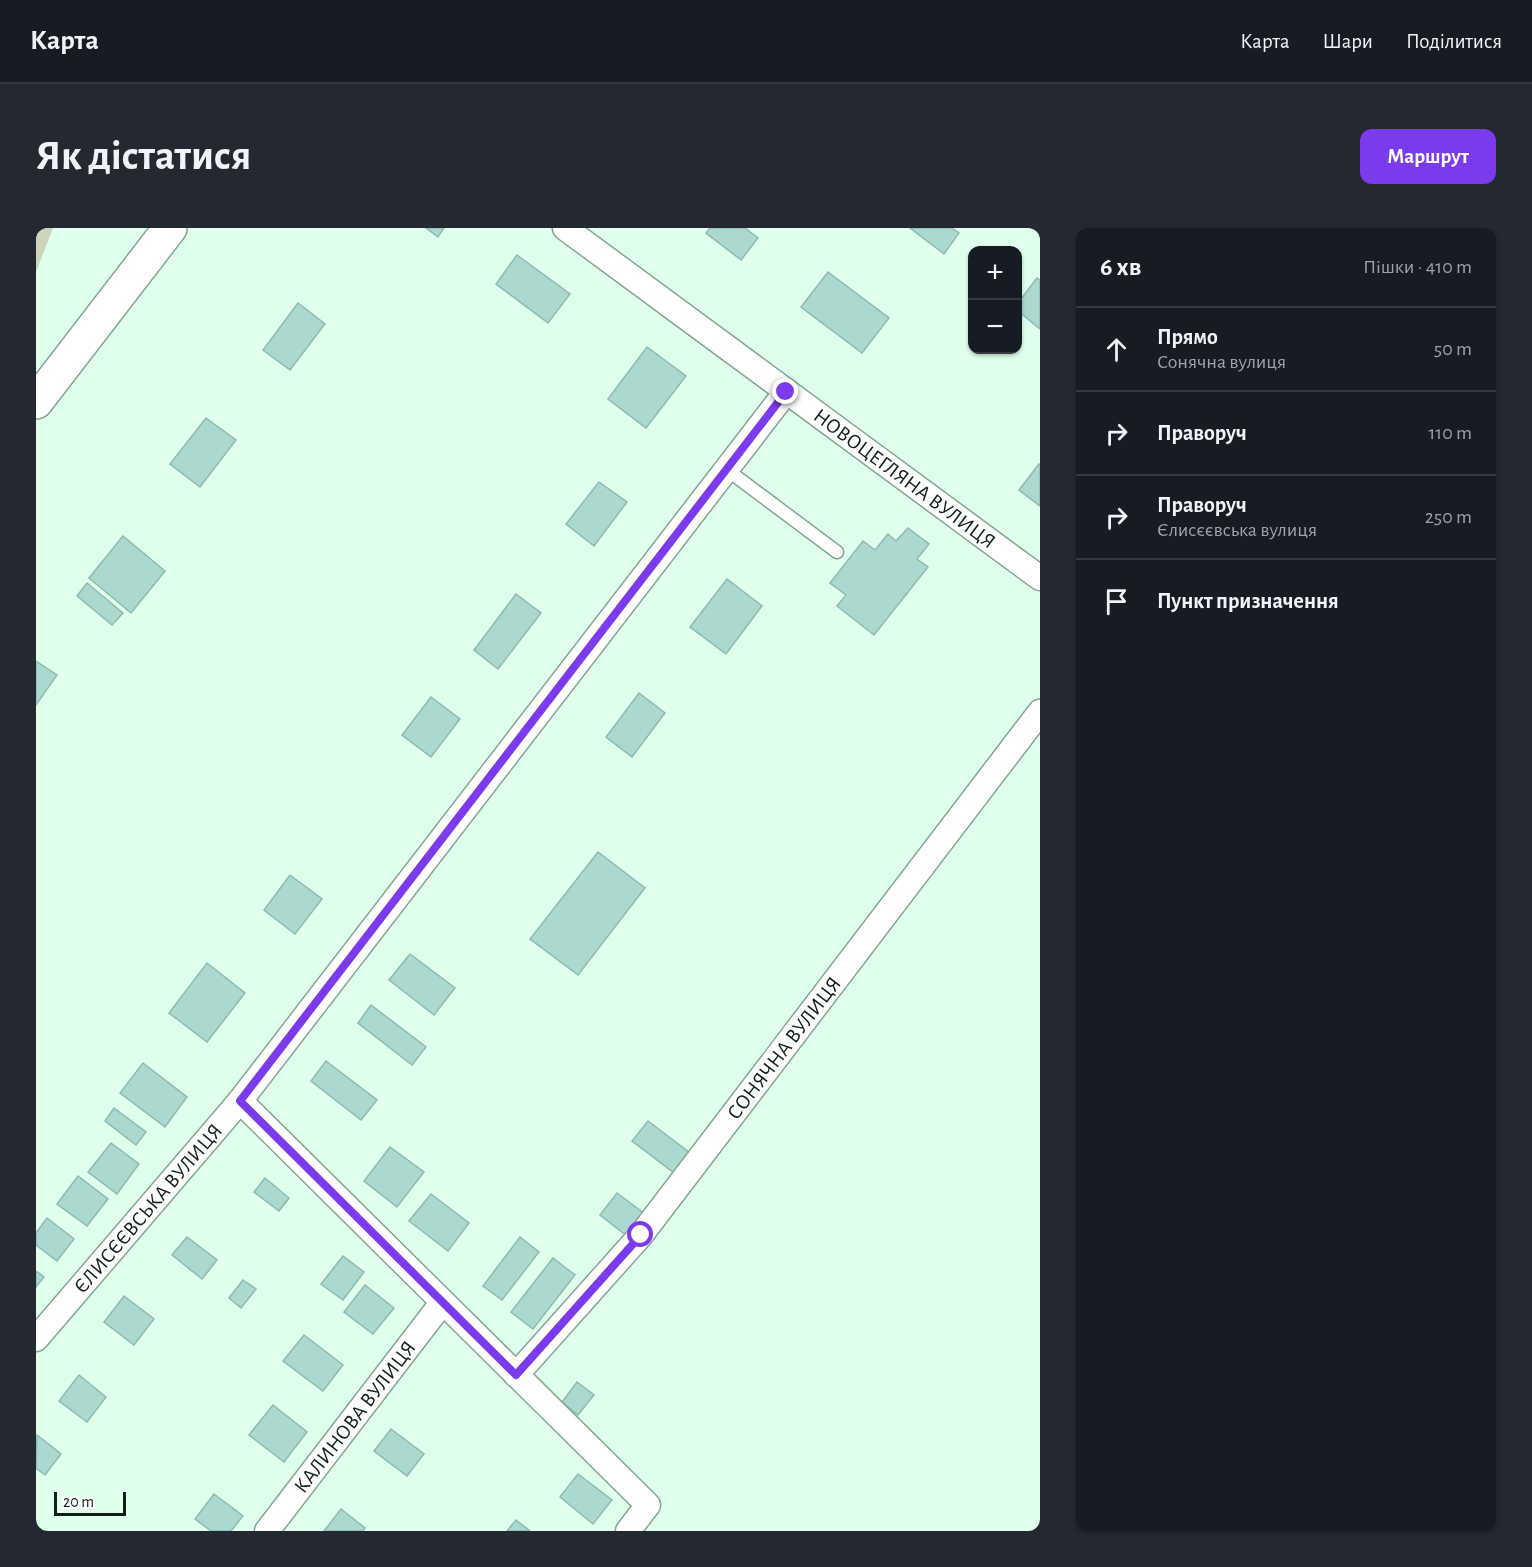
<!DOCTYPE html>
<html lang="uk">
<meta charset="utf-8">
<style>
:root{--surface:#171b24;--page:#242831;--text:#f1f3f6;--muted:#9ea1a6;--line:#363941;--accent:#7c3aed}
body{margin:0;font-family:"Alegreya Sans",sans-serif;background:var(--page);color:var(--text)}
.controls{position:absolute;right:18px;top:18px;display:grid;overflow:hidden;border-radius:12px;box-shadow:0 2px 4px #0004}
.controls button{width:54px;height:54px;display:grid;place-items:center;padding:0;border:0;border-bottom:2px solid var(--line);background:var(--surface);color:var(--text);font:30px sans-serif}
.scale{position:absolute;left:18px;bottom:15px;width:72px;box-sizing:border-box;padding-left:6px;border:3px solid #111f18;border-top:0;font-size:16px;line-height:21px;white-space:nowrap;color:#111f18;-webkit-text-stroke:4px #fff;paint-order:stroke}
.stop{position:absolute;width:18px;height:18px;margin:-14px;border:4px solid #7c3aed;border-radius:50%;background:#fff}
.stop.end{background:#7c3aed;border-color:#fff;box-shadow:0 2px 6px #0008}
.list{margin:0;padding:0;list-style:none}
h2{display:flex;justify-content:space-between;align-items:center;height:78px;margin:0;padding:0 24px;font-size:26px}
h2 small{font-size:20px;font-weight:400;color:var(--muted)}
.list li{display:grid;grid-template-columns:39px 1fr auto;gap:18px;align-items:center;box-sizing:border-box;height:84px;padding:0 24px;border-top:2px solid var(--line)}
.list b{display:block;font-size:22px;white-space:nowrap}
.list p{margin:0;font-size:20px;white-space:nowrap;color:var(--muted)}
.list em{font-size:20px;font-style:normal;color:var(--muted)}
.icon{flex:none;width:33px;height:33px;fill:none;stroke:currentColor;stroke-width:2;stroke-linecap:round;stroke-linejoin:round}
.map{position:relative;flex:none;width:1004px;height:1303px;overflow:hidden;border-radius:12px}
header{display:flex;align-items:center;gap:36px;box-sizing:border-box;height:84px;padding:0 30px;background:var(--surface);border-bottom:2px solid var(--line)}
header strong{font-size:28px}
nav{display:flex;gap:33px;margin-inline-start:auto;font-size:21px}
.intro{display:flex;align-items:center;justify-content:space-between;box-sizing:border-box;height:144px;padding:0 36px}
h1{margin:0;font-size:42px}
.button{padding:15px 27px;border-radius:12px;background:var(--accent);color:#fff;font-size:21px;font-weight:700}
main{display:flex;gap:36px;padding:0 36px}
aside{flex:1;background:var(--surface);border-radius:12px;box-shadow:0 2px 4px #0004}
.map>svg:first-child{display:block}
.green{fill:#ced4ba}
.building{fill:#abd9d0;stroke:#8ebab2;stroke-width:1.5}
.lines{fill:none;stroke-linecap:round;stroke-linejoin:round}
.lane-casing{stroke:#83a793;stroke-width:15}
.street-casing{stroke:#83a793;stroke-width:27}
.secondary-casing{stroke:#83a793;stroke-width:36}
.lane{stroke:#fff;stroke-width:12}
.street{stroke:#fff;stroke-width:24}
.secondary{stroke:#fff;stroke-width:33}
.route{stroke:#7c3aed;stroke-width:8}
.labels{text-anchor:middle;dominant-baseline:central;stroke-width:4.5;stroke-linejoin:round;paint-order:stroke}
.street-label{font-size:21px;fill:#111f18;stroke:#fff}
</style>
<header>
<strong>Карта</strong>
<nav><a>Карта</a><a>Шари</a><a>Поділитися</a></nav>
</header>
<div class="intro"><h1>Як дістатися</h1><a class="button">Маршрут</a></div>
<main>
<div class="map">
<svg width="1004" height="1303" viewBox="0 0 1004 1303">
<rect width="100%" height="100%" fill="#e1ffed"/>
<polygon class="green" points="0,0 17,0 0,44"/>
<g class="building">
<polygon points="390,0 408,0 402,9"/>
<polygon points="674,0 709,0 722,10 705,32 670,5"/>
<polygon points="874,0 916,0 923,5 908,26"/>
<polygon points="481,27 534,66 512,95 460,56"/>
<polygon points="792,44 853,90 826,125 765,79"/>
<polygon points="1001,50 1004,52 1004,101 982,83 982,75"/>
<polygon points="262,75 289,96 254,142 227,122"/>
<polygon points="611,119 650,148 610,200 572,171"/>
<polygon points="170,190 200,212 164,259 134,236"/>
<polygon points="1003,236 1004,237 1004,278 983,262"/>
<polygon points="563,254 591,274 558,318 530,296"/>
<polygon points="872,300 893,316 881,331 892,339 838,407 801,378 810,367 794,355 827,313 839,322 852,306 860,313"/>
<polygon points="87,308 129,343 95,385 53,350"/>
<polygon points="691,351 726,378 690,426 654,399"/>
<polygon points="51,355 87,385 76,397 41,368"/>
<polygon points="480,366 505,385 462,441 438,422"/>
<polygon points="0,433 21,447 0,477"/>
<polygon points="603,465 629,485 596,529 570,509"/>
<polygon points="395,469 424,491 395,529 366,507"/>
<polygon points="562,624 609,660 542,747 494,711"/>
<polygon points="254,647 286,671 259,706 228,682"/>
<polygon points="374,726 419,760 398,787 353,752"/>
<polygon points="171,735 209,765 171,814 133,785"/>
<polygon points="335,777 390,819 376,837 322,795"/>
<polygon points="290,833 341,872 325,892 275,853"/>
<polygon points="107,835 151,869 129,899 84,865"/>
<polygon points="78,880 110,904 100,917 69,893"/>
<polygon points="612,893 662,931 646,951 596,913"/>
<polygon points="75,915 103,936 81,966 52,944"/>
<polygon points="354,919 388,944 361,979 328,953"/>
<polygon points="42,948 72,971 51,998 21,976"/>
<polygon points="229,950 253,970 243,983 218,964"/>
<polygon points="581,965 618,993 600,1015 564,987"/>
<polygon points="395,966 433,995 412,1023 373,993"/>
<polygon points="11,990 38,1011 21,1033 0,1017 0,1005"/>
<polygon points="151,1009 181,1032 166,1051 136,1027"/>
<polygon points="484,1009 503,1024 466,1072 447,1058"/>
<polygon points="307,1028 328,1044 307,1072 285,1056"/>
<polygon points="517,1030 539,1047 497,1101 475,1084"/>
<polygon points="0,1043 8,1049 0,1059"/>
<polygon points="207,1052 220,1061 205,1080 193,1070"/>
<polygon points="329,1057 358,1080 337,1106 308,1084"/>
<polygon points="88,1068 118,1091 98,1117 68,1094"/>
<polygon points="268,1107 307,1137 287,1163 247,1133"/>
<polygon points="43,1147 70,1169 51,1194 23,1173"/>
<polygon points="541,1154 558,1167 542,1187 526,1174"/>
<polygon points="237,1177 271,1204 248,1234 213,1207"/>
<polygon points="355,1201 388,1226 371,1248 338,1223"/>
<polygon points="1,1207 25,1226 9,1247 0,1240"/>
<polygon points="542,1246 576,1272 557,1296 524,1269"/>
<polygon points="178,1266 207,1288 195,1303 175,1303 159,1291"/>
<polygon points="305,1281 329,1300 327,1303 288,1303"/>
<polygon points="480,1292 494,1303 471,1303"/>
</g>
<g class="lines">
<defs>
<polyline id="lane" points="690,241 801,324"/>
<g id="street">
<path id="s1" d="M 529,0 L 1004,350"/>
<polyline points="204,873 612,1277 592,1303"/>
<path id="s2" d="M 0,1111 L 204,873 L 750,164"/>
<path id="s3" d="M 480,1147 L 605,1007 L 1004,484"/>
<path id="s4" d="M 231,1303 L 406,1075"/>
</g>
<polyline id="secondary" points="0,174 134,0"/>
</defs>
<use href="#lane" class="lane-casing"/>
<use href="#street" class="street-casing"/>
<use href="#secondary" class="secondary-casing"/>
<use href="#lane" class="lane"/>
<use href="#street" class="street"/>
<use href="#secondary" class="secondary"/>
</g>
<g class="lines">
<polyline class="route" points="605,1007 480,1147 204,873 750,164"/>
</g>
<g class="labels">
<g class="street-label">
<text stroke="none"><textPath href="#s1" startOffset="422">НОВОЦЕГЛЯНА ВУЛИЦЯ</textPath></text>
<text stroke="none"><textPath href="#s3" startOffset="423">СОНЯЧНА ВУЛИЦЯ</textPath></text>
<text stroke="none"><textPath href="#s2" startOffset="172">ЄЛИСЄЄВСЬКА ВУЛИЦЯ</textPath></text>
<text stroke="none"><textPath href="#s4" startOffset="144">КАЛИНОВА ВУЛИЦЯ</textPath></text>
</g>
</g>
</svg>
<div class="controls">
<button>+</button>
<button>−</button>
</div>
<div class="scale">20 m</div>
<div class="stop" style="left:605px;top:1007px"></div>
<div class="stop end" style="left:750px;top:164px"></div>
</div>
<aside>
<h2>6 хв<small>Пішки · 410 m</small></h2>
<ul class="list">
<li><svg class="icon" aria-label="ahead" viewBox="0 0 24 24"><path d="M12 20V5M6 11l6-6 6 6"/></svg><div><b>Прямо</b><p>Сонячна вулиця</p></div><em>50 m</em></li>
<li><svg class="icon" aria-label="right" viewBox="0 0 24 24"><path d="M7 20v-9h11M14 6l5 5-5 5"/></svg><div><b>Праворуч</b></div><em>110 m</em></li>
<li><svg class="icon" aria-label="right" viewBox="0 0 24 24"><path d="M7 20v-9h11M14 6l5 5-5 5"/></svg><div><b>Праворуч</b><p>Єлисєєвська вулиця</p></div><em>250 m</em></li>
<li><svg class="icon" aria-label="arrive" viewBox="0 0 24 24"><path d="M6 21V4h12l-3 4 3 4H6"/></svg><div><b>Пункт призначення</b></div></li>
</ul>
</aside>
</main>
